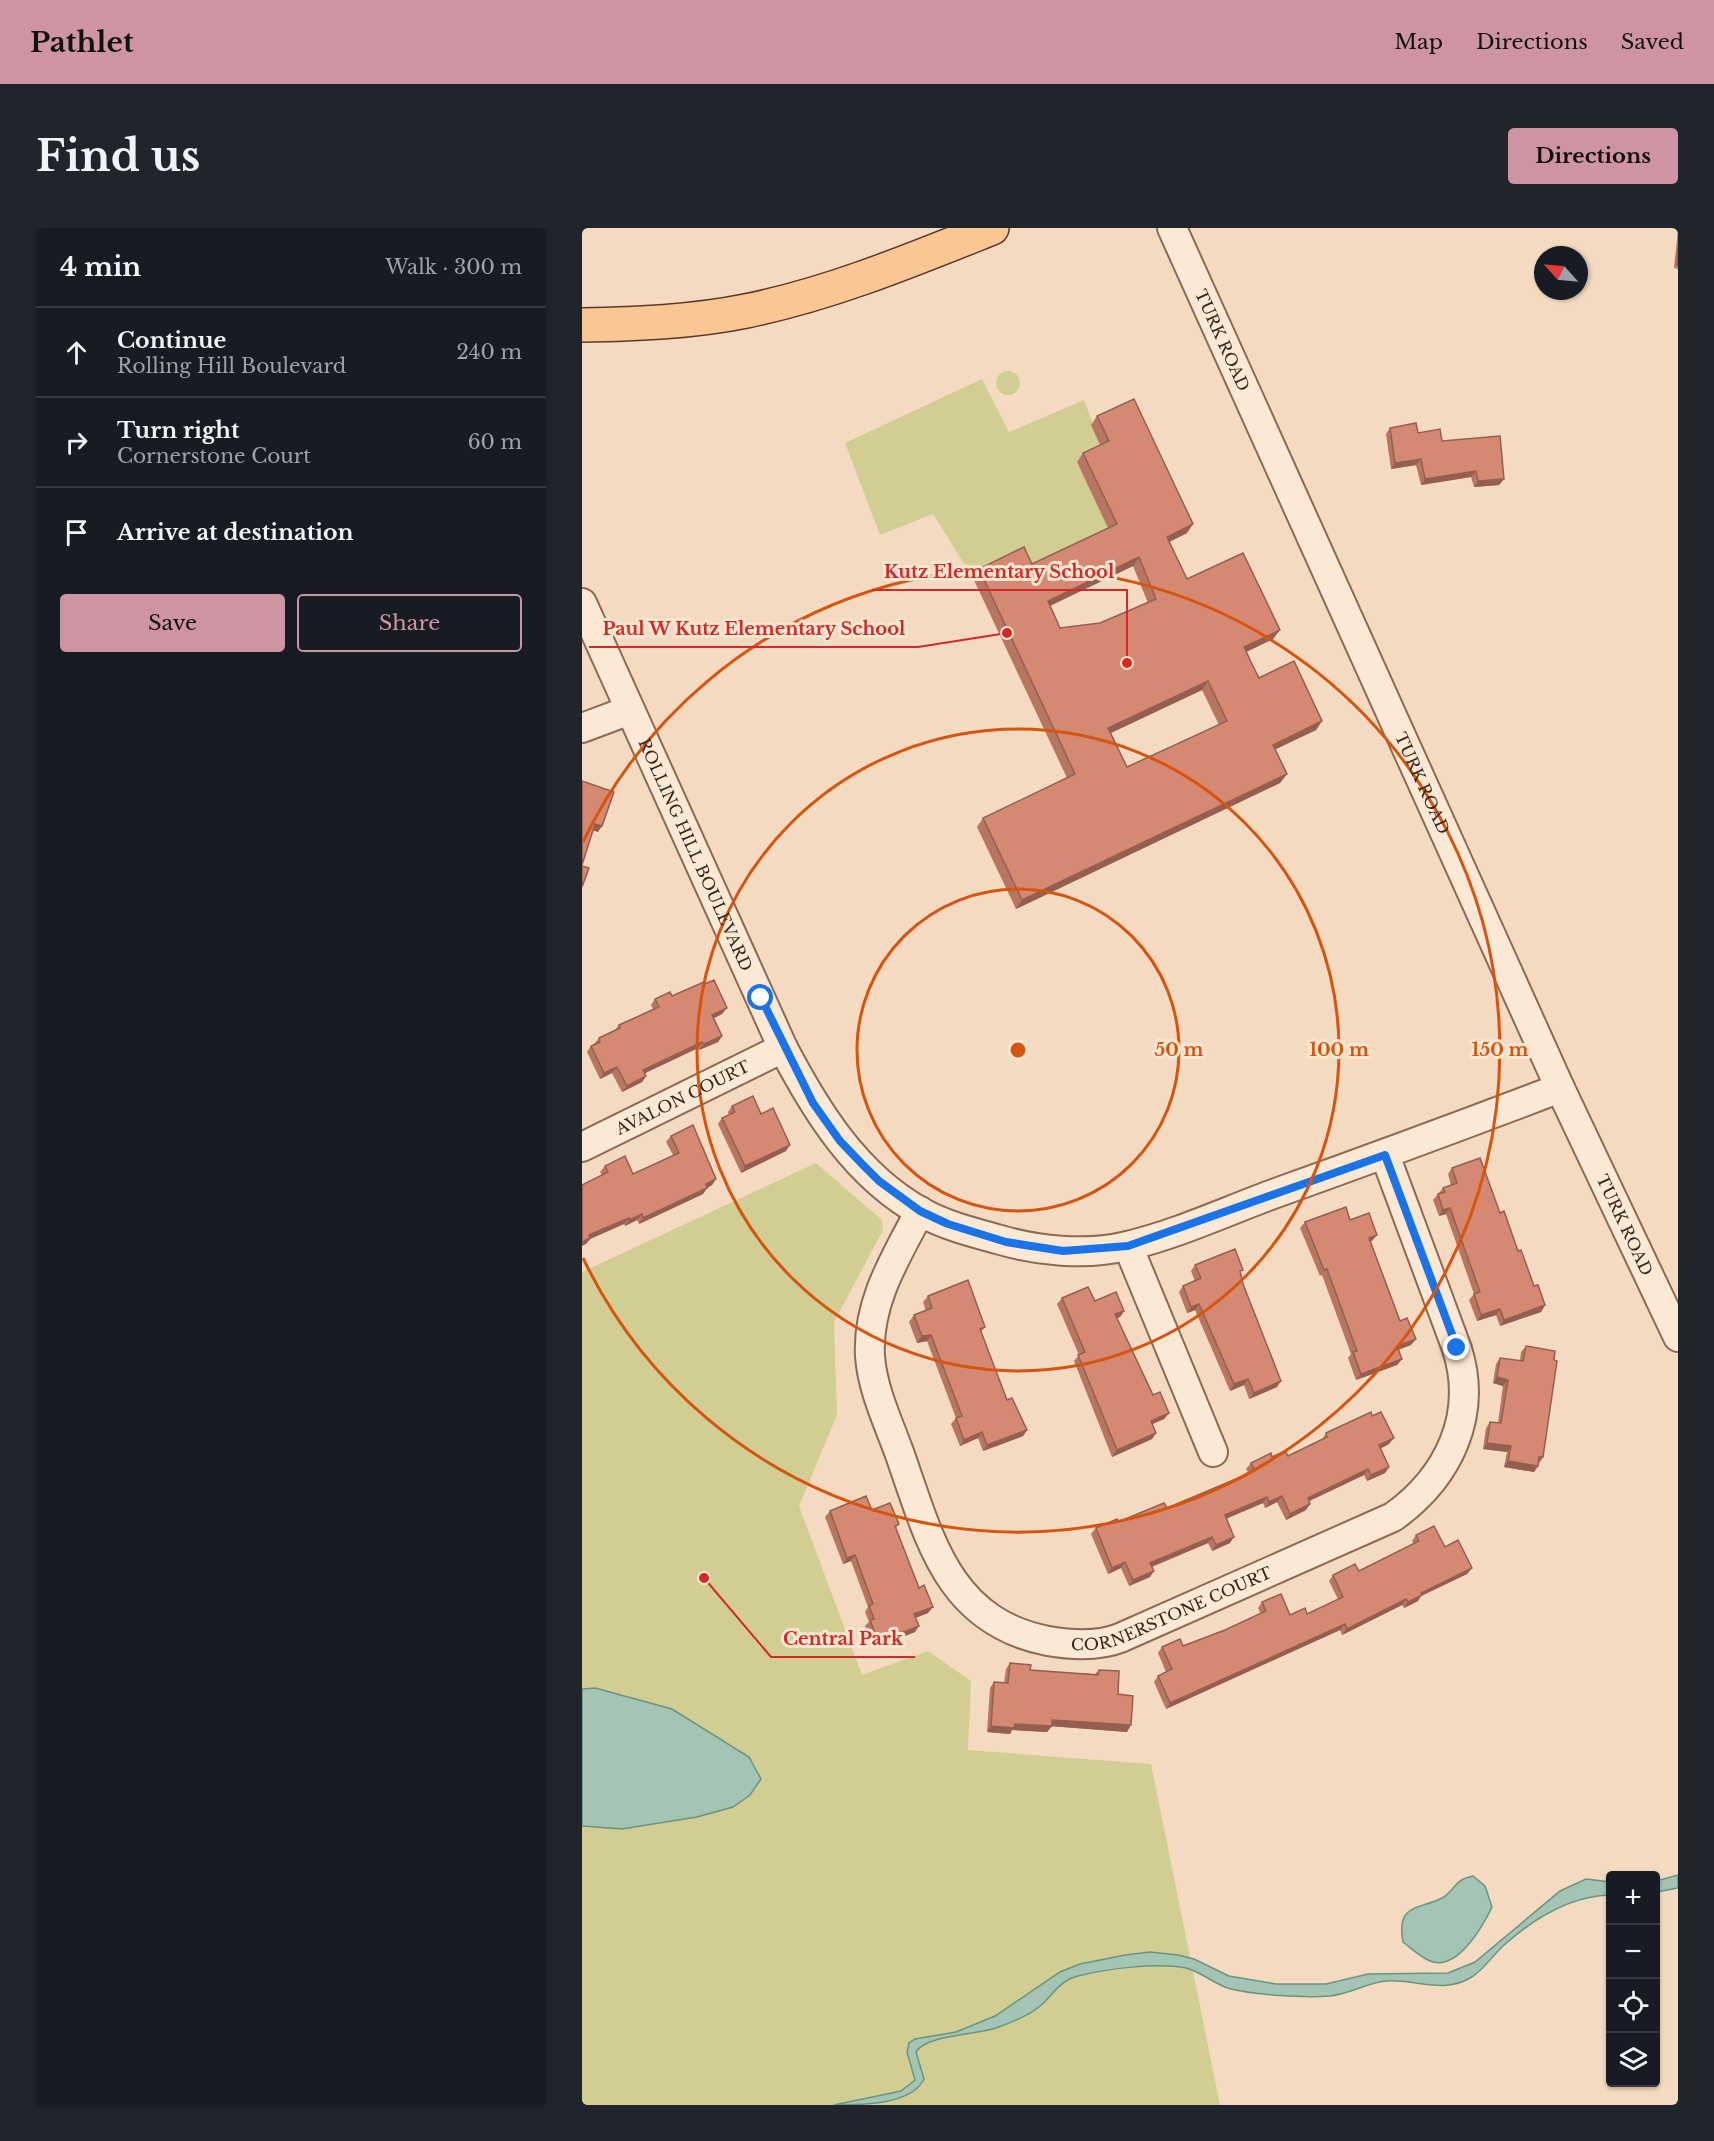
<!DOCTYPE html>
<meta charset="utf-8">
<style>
:root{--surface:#171b24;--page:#20242c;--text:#f1f3f6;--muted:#9ea1a6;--line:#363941;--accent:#ce94a1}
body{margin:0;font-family:"Libre Baskerville",serif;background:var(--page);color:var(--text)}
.controls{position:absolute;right:18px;bottom:18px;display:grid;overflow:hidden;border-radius:6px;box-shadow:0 2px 4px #0004}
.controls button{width:54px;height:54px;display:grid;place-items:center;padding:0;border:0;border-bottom:2px solid var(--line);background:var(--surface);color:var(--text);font:30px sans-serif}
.compass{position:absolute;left:952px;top:18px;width:54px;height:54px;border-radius:50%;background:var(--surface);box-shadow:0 2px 4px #0004;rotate:297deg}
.stop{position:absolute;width:18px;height:18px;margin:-14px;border:4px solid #1a73e8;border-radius:50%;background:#fff}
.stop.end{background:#1a73e8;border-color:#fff;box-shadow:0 2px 6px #0008}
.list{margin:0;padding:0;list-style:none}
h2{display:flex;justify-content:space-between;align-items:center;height:78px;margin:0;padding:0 24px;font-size:26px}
h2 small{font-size:20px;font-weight:400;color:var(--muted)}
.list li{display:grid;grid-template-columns:39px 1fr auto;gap:18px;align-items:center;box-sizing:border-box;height:90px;padding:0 24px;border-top:2px solid var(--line)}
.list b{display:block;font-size:22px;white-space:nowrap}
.list p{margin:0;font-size:20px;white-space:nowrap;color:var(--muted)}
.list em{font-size:20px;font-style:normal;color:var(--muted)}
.actions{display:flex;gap:12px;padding:18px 24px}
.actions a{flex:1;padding:14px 0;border:2px solid var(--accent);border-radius:6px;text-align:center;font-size:21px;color:var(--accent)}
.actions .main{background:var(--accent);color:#111}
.icon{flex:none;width:33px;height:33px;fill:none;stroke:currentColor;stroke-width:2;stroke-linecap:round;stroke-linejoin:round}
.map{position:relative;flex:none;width:1096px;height:1877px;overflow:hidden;border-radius:6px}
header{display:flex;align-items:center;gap:36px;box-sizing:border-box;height:84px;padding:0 30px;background:var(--accent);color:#111}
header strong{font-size:28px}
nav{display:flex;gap:33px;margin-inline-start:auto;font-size:21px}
.intro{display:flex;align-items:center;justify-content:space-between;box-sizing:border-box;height:144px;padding:0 36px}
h1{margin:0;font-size:42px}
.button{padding:15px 27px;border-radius:6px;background:var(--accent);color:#111;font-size:21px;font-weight:700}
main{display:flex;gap:36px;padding:0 36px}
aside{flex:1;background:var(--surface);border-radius:6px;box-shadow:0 2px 4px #0004}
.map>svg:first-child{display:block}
.green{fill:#d2ce93}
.water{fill:#a4c4b4;stroke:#699481;stroke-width:1.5}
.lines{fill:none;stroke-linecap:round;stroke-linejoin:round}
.minor-casing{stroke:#8e6956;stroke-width:32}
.major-casing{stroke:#5b382b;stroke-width:36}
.minor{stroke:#fce9d5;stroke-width:28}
.major{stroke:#fac794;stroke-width:33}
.wall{fill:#b77562;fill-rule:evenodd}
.shaded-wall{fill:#955f50}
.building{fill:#d58872;stroke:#955f50;stroke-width:1.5;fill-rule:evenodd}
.route{stroke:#1a73e8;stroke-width:8}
.ring{fill:none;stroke:#d7540e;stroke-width:3}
.labels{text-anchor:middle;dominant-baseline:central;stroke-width:6;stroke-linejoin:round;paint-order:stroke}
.street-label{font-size:16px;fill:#3c251c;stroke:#f9e6d1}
.centre{fill:#d7540e;stroke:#f9e6d1;stroke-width:3}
.ring-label{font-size:18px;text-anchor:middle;font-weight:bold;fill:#d7540e;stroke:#f9e6d1;stroke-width:6;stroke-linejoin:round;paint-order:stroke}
.leader{fill:none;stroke:#d62828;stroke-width:2}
.callout-dot{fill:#d62828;stroke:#f9e6d1;stroke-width:2}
.callout-label{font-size:18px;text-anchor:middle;font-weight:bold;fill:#d62828;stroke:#f9e6d1;stroke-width:6;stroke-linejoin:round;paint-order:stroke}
</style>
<header>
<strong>Pathlet</strong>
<nav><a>Map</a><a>Directions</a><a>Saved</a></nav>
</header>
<div class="intro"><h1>Find us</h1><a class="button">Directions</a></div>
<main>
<aside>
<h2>4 min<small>Walk · 300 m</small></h2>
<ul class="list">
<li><svg class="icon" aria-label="ahead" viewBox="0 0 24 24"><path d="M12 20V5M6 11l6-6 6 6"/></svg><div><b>Continue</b><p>Rolling Hill Boulevard</p></div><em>240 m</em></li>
<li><svg class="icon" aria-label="right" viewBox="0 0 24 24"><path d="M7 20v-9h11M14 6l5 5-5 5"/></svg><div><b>Turn right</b><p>Cornerstone Court</p></div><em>60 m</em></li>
<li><svg class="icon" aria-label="arrive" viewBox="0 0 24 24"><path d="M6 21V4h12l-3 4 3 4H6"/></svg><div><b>Arrive at destination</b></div></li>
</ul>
<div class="actions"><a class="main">Save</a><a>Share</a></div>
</aside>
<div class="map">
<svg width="1096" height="1877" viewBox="0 0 1096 1877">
<rect width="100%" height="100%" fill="#f3dac0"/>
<g class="green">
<circle cx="426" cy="155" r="12"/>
<polygon points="400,151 427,204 502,172 521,222 529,305 444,345 391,350 351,286 298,307 263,215"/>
<polygon points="234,935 300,992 301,1002 252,1094 255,1187 217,1278 280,1447 346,1423 389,1453 386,1522 569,1536 638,1877 0,1877 0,1044"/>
</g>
<g class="water">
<polygon points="13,1460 90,1481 167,1529 179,1551 168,1567 151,1579 115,1589 40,1601 0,1598 0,1461"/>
<polygon points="1096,1647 1096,1660 1074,1664 1074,1653"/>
<path d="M 891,1648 L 903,1658 L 910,1679 C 901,1698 875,1744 848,1733 C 838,1729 829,1720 821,1714 C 814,1675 837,1682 860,1670 C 873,1663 871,1652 891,1648 Z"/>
<path d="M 1004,1651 L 1028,1654 L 1028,1667 C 987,1668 951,1691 921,1718 C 910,1728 901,1743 888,1750 C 861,1766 834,1751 804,1753 C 784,1755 768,1766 748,1768 C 722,1770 674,1767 649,1761 C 633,1757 620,1744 604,1740 C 577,1734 523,1741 496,1748 C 478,1752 471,1767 458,1778 C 447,1788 428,1795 414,1800 C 393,1807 344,1807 334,1824 L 342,1851 C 330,1877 278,1877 252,1877 L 319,1863 L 333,1852 L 325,1824 L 327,1815 L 333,1811 L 374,1804 L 413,1788 L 478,1744 L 498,1736 L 543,1727 L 568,1724 L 596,1727 L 612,1731 L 647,1748 L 694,1756 L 744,1756 L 786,1746 L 866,1745 L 893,1734 L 978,1663 Z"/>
</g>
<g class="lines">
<defs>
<g id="minor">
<path id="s1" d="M 590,0 L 978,860 L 1096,1109"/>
<path id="s2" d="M 0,375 L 201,820 C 234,883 274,948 339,984 C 362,997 389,1004 415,1011 C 455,1023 503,1028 545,1018 C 596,1006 645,983 694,965 C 789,931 884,896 978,860"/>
<polyline points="0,500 48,482"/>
<path id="s3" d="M 0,919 L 201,820"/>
<path id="s4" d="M 338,983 C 314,1029 285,1074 288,1128 C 290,1160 306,1194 317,1224 C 347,1308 364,1393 466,1413 C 489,1417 515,1419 538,1410 L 811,1289 C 867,1249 896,1187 875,1121 L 803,927"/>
<polyline points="546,1018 631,1224"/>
</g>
<path id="major" d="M 0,97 C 54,96 110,94 164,83 C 248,66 330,32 410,0"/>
</defs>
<use href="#minor" class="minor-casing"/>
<use href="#major" class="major-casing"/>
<use href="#minor" class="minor"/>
<use href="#major" class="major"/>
</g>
<g class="wall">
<polygon points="1096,2 1096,41 1092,40"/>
<path d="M 515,188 L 605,305 L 587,314 L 605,351 L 691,411 L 664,424 L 677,450 L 740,493 L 734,502 L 693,521 L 705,546 L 698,555 L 434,681 L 395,599 L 401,590 L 485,550 L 391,350 L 397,341 L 450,336 L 526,300 L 495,234 L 501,225 L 518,217 L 509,197 ZM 551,338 L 566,375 L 518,395 L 478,400 L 468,378 ZM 620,462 L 637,497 L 545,539 L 529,505 Z"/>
<polygon points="808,200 836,205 860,213 922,251 917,257 892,259 889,249 839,257 834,237 809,241 804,206"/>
<polygon points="90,768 140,786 132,790 140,808 136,814 117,822 116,820 63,845 64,848 60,854 40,864 30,845 18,851 5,824 9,818 12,816 17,810 33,802 37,797 71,781 69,777 73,771"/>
<polygon points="150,878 179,886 204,923 159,945 136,896 140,890 147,887 146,884"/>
<polygon points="89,908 134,951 130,957 125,960 121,966 57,996 55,992 43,998 42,996 8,1011 4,1016 20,947 18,944 23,938 51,946 91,927 84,914"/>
<polygon points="870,940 918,985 952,1058 963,1077 959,1084 918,1098 914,1087 895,1093 887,1072 892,1066 864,986 857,988 851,972 861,960 869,957 866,946"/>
<polygon points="768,992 790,1013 788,1013 818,1093 829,1117 816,1122 820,1131 815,1137 774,1152 766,1130 769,1126 740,1047 738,1048 718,1000 723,994"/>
<polygon points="613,1037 658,1045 695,1159 667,1171 662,1157 648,1163 613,1082 605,1085 597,1064 601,1058 613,1053 609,1043"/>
<polygon points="346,1068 403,1099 399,1104 425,1172 445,1202 441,1208 401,1223 396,1210 378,1218 369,1196 374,1190 345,1113 335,1115 327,1094 332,1087 344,1083 341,1074"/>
<polygon points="480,1070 513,1073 542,1083 538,1089 535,1090 571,1167 587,1185 582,1191 570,1196 574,1205 570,1211 530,1229 492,1133 497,1127 475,1076"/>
<polygon points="944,1118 957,1235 956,1235 956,1238 952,1244 922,1239 925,1224 901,1221 904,1200 908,1194 916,1195 921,1158 911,1155 914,1136 918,1130 938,1133 939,1124"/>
<polygon points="790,1188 807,1216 798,1221 807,1239 803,1245 785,1253 782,1247 727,1273 724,1282 704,1292 695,1274 683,1280 681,1275 644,1291 648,1315 630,1323 626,1315 570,1339 568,1349 547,1358 539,1340 526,1346 509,1306 514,1300 585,1280 667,1246 664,1241 669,1235 690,1229 706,1228 740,1212 744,1205"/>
<polygon points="290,1282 317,1296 314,1300 346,1385 333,1390 333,1404 292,1420 283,1398 287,1394 283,1384 286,1379 269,1333 261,1336 243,1289 248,1283"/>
<polygon points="834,1307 863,1319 890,1340 885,1346 839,1368 836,1373 822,1380 820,1377 760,1407 758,1402 584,1481 572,1454 576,1448 584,1444 576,1425 580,1419 601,1418 643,1402 679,1386 676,1380 680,1374 708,1387 725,1386 756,1371 747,1353 751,1347 777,1343 832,1316 830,1313"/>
<polygon points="428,1435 448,1442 513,1446 517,1442 536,1466 545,1504 470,1498 465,1504 430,1502 428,1506 405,1504 408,1460 412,1454 422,1455 424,1441"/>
</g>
<g class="shaded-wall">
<polygon points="839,231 834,237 809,241 813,235"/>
<polygon points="894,243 889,249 839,257 843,251"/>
<polygon points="922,251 917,257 892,259 896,253"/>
<polygon points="611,296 605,305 579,318 585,309"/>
<polygon points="557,329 551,338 459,382 466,373"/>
<polygon points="698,402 691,411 656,428 662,419"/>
<polygon points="626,453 620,462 520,509 526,500"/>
<polygon points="740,493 734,502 684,526 691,517"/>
<polygon points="705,546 698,555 434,681 440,672"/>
<polygon points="13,596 20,598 16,604 9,602"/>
<polygon points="145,780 140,786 126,793 130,787"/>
<polygon points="140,808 136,814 117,822 122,816"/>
<polygon points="120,814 116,820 57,848 61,842"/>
<polygon points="35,839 30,845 18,851 22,845"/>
<polygon points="64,848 60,854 40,864 45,858"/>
<polygon points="208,917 204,923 159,945 163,938"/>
<polygon points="134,951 130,957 125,960 121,966 57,996 61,990"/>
<polygon points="868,980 864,986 857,988 861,982"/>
<polygon points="60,986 55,992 43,998 47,992"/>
<polygon points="47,990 42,996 8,1011 4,1016 0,1018 0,1014 7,1007"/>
<polygon points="795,1007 790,1013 782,1016 787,1010"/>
<polygon points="617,1076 613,1082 605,1085 609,1079"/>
<polygon points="963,1077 959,1084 918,1098 922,1092"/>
<polygon points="918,1081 914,1087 895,1093 899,1087"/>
<polygon points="542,1083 538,1089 529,1092 533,1086"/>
<polygon points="349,1107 345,1113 335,1115 340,1108"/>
<polygon points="834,1111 829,1117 810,1124 815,1118"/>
<polygon points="820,1131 815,1137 774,1152 779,1146"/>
<polygon points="915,1149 926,1152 921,1158 911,1155"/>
<polygon points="666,1151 662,1157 648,1163 652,1156"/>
<polygon points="699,1153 695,1159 667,1171 672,1165"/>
<polygon points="587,1185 582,1191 564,1199 569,1193"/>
<polygon points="445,1202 441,1208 401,1223 405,1217"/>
<polygon points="400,1204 396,1210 378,1218 382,1212"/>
<polygon points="574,1205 570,1211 530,1229 535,1222"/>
<polygon points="812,1210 807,1216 793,1223 797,1217"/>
<polygon points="905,1215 929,1218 925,1224 901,1221"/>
<polygon points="957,1229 961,1229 957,1235 953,1235"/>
<polygon points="926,1233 956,1238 952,1244 922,1239"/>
<polygon points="807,1239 803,1245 785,1253 789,1247"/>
<polygon points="786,1241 782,1247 721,1276 726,1270"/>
<polygon points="700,1268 695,1274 683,1280 687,1274"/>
<polygon points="685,1269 681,1275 638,1293 643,1287"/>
<polygon points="728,1276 724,1282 704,1292 708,1286"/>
<polygon points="630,1309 626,1315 564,1341 568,1335"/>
<polygon points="652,1309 648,1315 630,1323 634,1317"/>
<polygon points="273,1327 269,1333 261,1336 265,1330"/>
<polygon points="543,1334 539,1340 526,1346 530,1340"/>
<polygon points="890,1340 885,1346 839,1368 836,1373 822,1380 826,1374 839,1365"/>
<polygon points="572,1343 568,1349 547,1358 551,1352"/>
<polygon points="824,1371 820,1377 760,1407 765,1401"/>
<polygon points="351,1379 346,1385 328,1392 332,1386"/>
<polygon points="763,1396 758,1402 584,1481 588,1475"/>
<polygon points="337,1398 333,1404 292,1420 296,1414"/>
<polygon points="470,1492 549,1497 545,1504 466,1498"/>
<polygon points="433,1496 470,1498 465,1504 430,1502 428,1506 405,1504 409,1498"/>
</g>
<g class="building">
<polygon points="1096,20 1096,37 1095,37"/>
<path d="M 552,171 L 611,296 L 585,309 L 605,351 L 661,325 L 698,402 L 662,419 L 669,434 L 677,450 L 712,433 L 740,493 L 691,517 L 705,546 L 440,672 L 401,590 L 493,546 L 397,341 L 442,319 L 450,336 L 535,296 L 501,225 L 527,213 L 515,188 ZM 557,329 L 574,371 L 518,395 L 478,400 L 466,373 ZM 626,453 L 645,493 L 545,539 L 526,500 Z"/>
<polygon points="834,195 836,205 858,201 860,213 918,208 922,251 896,253 894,243 843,251 839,231 813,235 808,200"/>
<polygon points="0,553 32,564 20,598 13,596 0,637"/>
<polygon points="0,638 7,640 0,659"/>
<polygon points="132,752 145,780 130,787 140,808 122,816 120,814 61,842 64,848 45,858 35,839 22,845 9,818 18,814 17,810 38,800 37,797 77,779 73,771 88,764 90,768 122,754 123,756"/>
<polygon points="171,868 179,886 191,880 208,917 163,938 140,890 153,884 150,878"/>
<polygon points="111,897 134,951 124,956 125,960 61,990 60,986 47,992 47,990 7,1007 8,1010 0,1014 0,957 26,944 23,938 43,928 51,946 97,925 89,908"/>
<polygon points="898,930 918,985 922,983 936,1023 939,1022 952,1058 956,1057 963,1077 922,1092 918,1081 899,1087 892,1066 898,1064 868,980 861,982 856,966 863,964 861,960 875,955 870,940"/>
<polygon points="764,979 768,992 787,985 795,1007 787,1010 818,1093 825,1090 834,1111 815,1118 820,1131 779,1146 771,1124 775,1123 745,1041 742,1042 723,994"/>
<polygon points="653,1021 661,1042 658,1043 661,1056 699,1153 672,1165 666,1151 652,1156 617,1076 609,1079 601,1058 619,1050 613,1037"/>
<polygon points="386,1052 403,1099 398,1101 425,1172 430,1170 445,1202 405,1217 400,1204 382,1212 374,1190 380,1188 349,1107 340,1108 332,1087 350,1080 346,1068"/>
<polygon points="506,1059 513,1073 534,1064 542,1083 533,1086 571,1167 578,1164 587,1185 569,1193 574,1205 535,1222 496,1127 503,1124 480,1070"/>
<polygon points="944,1118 973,1123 972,1132 975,1133 961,1229 957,1229 956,1238 926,1233 929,1218 905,1215 908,1194 919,1195 926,1152 915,1149 918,1130 941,1133"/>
<polygon points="789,1184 790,1188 799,1184 812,1210 797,1217 807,1239 789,1247 786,1241 726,1270 728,1276 708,1286 700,1268 687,1274 685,1269 643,1287 652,1309 634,1317 630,1309 568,1335 572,1343 551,1352 543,1334 530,1340 514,1300 535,1291 536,1294 582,1275 585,1280 673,1243 669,1235 689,1225 690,1229 703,1223 706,1228 745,1209 744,1205"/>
<polygon points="284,1268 290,1282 308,1275 317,1296 313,1298 337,1360 342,1357 351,1379 332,1386 337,1398 296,1414 288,1392 292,1391 287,1378 291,1376 273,1327 265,1330 248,1283"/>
<polygon points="852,1298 863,1319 876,1312 890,1340 839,1365 840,1367 826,1374 824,1371 765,1401 763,1396 588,1475 576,1448 590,1441 580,1419 598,1411 601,1418 643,1402 684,1383 680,1374 699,1366 708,1387 723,1380 725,1386 761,1369 751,1347 773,1336 777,1343 837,1313 834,1307"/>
<polygon points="428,1435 449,1437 448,1442 516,1447 517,1442 537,1443 536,1466 551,1468 549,1497 470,1492 470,1498 433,1496 432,1500 409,1498 412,1454 426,1455"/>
</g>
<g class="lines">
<polyline class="route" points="179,770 231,875 258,913 281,937 297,953 338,983 366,996 424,1014 481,1023 546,1018 803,927 875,1120"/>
</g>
<g class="ring">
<circle cx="436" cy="822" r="161"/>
<circle cx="436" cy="822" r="321"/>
<path d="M1 614A482 482 0 1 1 1 1030"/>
</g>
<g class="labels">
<g class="street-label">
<text stroke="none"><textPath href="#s1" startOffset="123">TURK ROAD</textPath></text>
<text stroke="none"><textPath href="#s1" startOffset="609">TURK ROAD</textPath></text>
<text stroke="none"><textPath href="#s2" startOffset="276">ROLLING HILL BOULEVARD</textPath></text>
<text stroke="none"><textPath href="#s3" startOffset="112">AVALON COURT</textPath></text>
<text stroke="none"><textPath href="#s1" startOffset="1095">TURK ROAD</textPath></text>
<text stroke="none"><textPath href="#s4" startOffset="642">CORNERSTONE COURT</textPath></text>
</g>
</g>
<circle cx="436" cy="822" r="9" class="centre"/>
<g class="ring-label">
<text x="597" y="828">50 m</text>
<text x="757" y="828">100 m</text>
<text x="918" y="828">150 m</text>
</g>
<path class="leader" d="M545 435L545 362H290M425 405L336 419H7M122 1350L189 1429H333"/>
<g class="callout-dot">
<circle cx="545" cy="435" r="6"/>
<circle cx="425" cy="405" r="6"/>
<circle cx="122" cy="1350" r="6"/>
</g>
<g class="callout-label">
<text x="417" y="350">Kutz Elementary School</text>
<text x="172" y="407">Paul W Kutz Elementary School</text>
<text x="261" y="1417">Central Park</text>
</g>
</svg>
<div class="controls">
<button>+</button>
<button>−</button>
<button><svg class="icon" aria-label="locate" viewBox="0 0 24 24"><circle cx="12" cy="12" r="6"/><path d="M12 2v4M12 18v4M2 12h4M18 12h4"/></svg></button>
<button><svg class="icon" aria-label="layers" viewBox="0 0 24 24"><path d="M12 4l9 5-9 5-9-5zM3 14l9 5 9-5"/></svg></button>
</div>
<svg class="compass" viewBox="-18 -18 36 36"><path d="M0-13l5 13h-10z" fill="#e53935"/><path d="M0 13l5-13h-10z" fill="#9ea1a6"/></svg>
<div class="stop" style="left:179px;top:770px"></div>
<div class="stop end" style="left:875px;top:1120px"></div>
</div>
</main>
